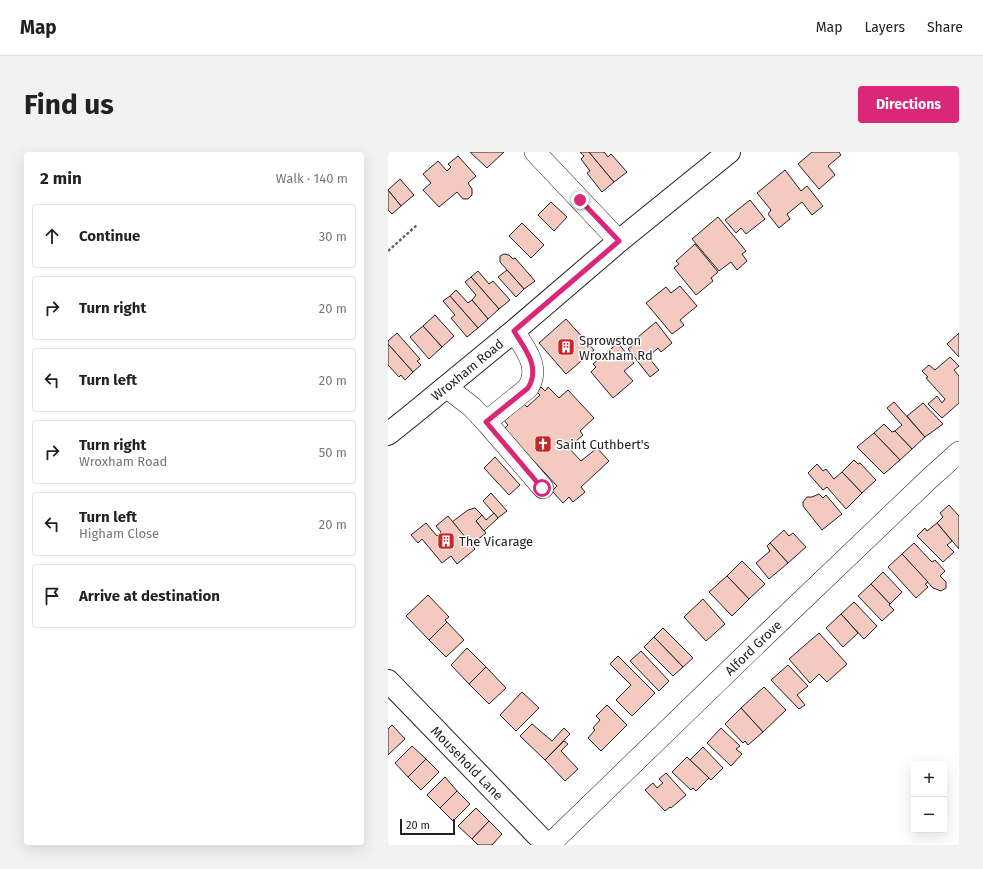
<!DOCTYPE html>
<meta charset="utf-8">
<style>
:root{--surface:#fff;--page:#f2f2f2;--text:#222;--muted:#767676;--line:#e0e0e0;--accent:#db2777}
body{margin:0;font-family:"Fira Sans",sans-serif;background:var(--page);color:var(--text)}
.controls{position:absolute;right:12px;bottom:12px;display:grid;overflow:hidden;border-radius:4px;box-shadow:0 4px 16px #0002}
.controls button{width:36px;height:36px;display:grid;place-items:center;padding:0;border:0;border-bottom:1px solid var(--line);background:var(--surface);color:var(--text);font:20px sans-serif}
.scale{position:absolute;left:12px;bottom:10px;width:55px;box-sizing:border-box;padding-left:4px;border:2px solid #222;border-top:0;font-size:11px;line-height:14px;white-space:nowrap;color:#222;-webkit-text-stroke:3px #fff;paint-order:stroke}
.stop{position:absolute;width:12px;height:12px;margin:-9px;border:3px solid #db2777;border-radius:50%;background:#fff}
.stop.end{background:#db2777;border-color:#fff;box-shadow:0 1px 4px #0008}
.list{margin:0;padding:0;list-style:none}
h2{display:flex;justify-content:space-between;align-items:center;height:52px;margin:0;padding:0 16px;font-size:17px}
h2 small{font-size:13px;font-weight:400;color:var(--muted)}
.list li{display:grid;grid-template-columns:26px 1fr auto;gap:12px;align-items:center;box-sizing:border-box;height:64px;margin:0 8px 8px;padding:0 8px;border:1px solid var(--line);border-radius:4px}
.list b{display:block;font-size:15px;white-space:nowrap}
.list p{margin:0;font-size:13px;white-space:nowrap;color:var(--muted)}
.list em{font-size:13px;font-style:normal;color:var(--muted)}
.icon{flex:none;width:22px;height:22px;fill:none;stroke:currentColor;stroke-width:2;stroke-linecap:round;stroke-linejoin:round}
.map{position:relative;flex:none;width:571px;height:693px;overflow:hidden;border-radius:4px}
header{display:flex;align-items:center;gap:24px;box-sizing:border-box;height:56px;padding:0 20px;background:var(--surface);border-bottom:1px solid var(--line)}
header strong{font-size:19px}
nav{display:flex;gap:22px;margin-inline-start:auto;font-size:14px}
.intro{display:flex;align-items:center;justify-content:space-between;box-sizing:border-box;height:96px;padding:0 24px}
h1{margin:0;font-size:28px}
.button{padding:10px 18px;border-radius:4px;background:var(--accent);color:#fff;font-size:14px;font-weight:700}
main{display:flex;gap:24px;padding:0 24px}
aside{flex:1;background:var(--surface);border-radius:4px;box-shadow:0 4px 16px #0002}
.map>svg:first-child{display:block}
.building{fill:#f3c9c0;stroke:#222}
.lines{fill:none;stroke-linecap:round;stroke-linejoin:round}
.minor-casing{stroke:#222;stroke-width:22}
.major-casing{stroke:#222;stroke-width:24}
.highway-casing{stroke:#222;stroke-width:24}
.path{stroke:#646464;stroke-width:2.5;stroke-dasharray:3 2;stroke-linecap:butt}
.minor{stroke:#fff;stroke-width:21}
.major{stroke:#fff;stroke-width:22}
.highway{stroke:#fff;stroke-width:22}
.route{stroke:#db2777;stroke-width:5}
.labels{text-anchor:middle;dominant-baseline:central;stroke-width:3;stroke-linejoin:round;paint-order:stroke}
.poi-label{font-size:13px;fill:#222;stroke:#fff;text-anchor:start}
.street-label{font-size:13px;fill:#222;stroke:#fff}
</style>
<header>
<strong>Map</strong>
<nav><a>Map</a><a>Layers</a><a>Share</a></nav>
</header>
<div class="intro"><h1>Find us</h1><a class="button">Directions</a></div>
<main>
<aside>
<h2>2 min<small>Walk · 140 m</small></h2>
<ul class="list">
<li><svg class="icon" aria-label="ahead" viewBox="0 0 24 24"><path d="M12 20V5M6 11l6-6 6 6"/></svg><div><b>Continue</b></div><em>30 m</em></li>
<li><svg class="icon" aria-label="right" viewBox="0 0 24 24"><path d="M7 20v-9h11M14 6l5 5-5 5"/></svg><div><b>Turn right</b></div><em>20 m</em></li>
<li><svg class="icon" aria-label="left" viewBox="0 0 24 24"><path d="M17 20v-9H6M10 6l-5 5 5 5"/></svg><div><b>Turn left</b></div><em>20 m</em></li>
<li><svg class="icon" aria-label="right" viewBox="0 0 24 24"><path d="M7 20v-9h11M14 6l5 5-5 5"/></svg><div><b>Turn right</b><p>Wroxham Road</p></div><em>50 m</em></li>
<li><svg class="icon" aria-label="left" viewBox="0 0 24 24"><path d="M17 20v-9H6M10 6l-5 5 5 5"/></svg><div><b>Turn left</b><p>Higham Close</p></div><em>20 m</em></li>
<li><svg class="icon" aria-label="arrive" viewBox="0 0 24 24"><path d="M6 21V4h12l-3 4 3 4H6"/></svg><div><b>Arrive at destination</b></div></li>
</ul>
</aside>
<div class="map">
<svg width="571" height="693" viewBox="0 0 571 693">
<rect width="100%" height="100%" fill="#fff"/>
<g class="building">
<polygon points="82,0 116,0 99,16"/>
<polygon points="192,0 201,0 226,30 214,40 199,21 202,19 193,7 196,4"/>
<polygon points="201,0 216,0 220,5 223,2 239,20 226,30"/>
<polygon points="424,0 451,0 453,3 440,14 447,23 431,37 410,12"/>
<polygon points="70,4 88,24 80,31 84,37 84,43 80,47 75,47 69,40 51,55 35,38 43,31 35,22 50,9 59,19 63,15 60,12"/>
<polygon points="397,18 413,39 419,34 435,54 424,63 414,50 399,62 402,67 391,76 380,62 383,58 369,41"/>
<polygon points="12,27 26,43 13,54 0,38"/>
<polygon points="0,38 13,54 4,62 0,58"/>
<polygon points="362,48 377,67 358,82 353,76 348,81 337,68"/>
<polygon points="163,50 179,65 166,79 150,63"/>
<polygon points="330,65 358,99 354,102 359,109 349,118 343,110 331,119 304,87"/>
<polygon points="134,71 156,93 143,106 121,84"/>
<polygon points="307,92 330,120 323,126 325,129 308,143 286,116 291,112 288,109"/>
<polygon points="116,102 121,103 125,107 127,106 147,129 136,137 112,110 112,104"/>
<polygon points="119,118 136,137 128,145 110,125"/>
<polygon points="90,119 101,132 105,129 122,148 111,157 83,125"/>
<polygon points="83,125 111,157 100,167 84,148 88,143 77,130"/>
<polygon points="292,134 309,154 292,168 296,173 284,182 258,151 278,135 283,141"/>
<polygon points="68,138 80,151 84,148 100,167 90,176 62,144"/>
<polygon points="62,144 90,176 79,185 63,166 67,163 55,149"/>
<polygon points="47,163 66,184 54,195 35,174"/>
<polygon points="178,167 206,198 178,222 151,191"/>
<polygon points="268,170 284,191 273,200 270,196 260,205 271,218 262,225 240,197 246,192 244,190"/>
<polygon points="35,174 54,195 41,207 22,185"/>
<polygon points="9,181 32,207 29,209 33,213 25,220 0,192 0,189"/>
<polygon points="571,181 571,205 559,192"/>
<polygon points="230,191 246,211 236,219 245,229 225,246 203,220 208,215 205,212"/>
<polygon points="0,192 25,220 17,228 13,223 11,225 0,213"/>
<polygon points="562,205 571,214 566,218 571,224 571,251 554,266 540,252 549,244 554,251 557,247 538,226 540,225 534,219 541,213 547,218"/>
<polygon points="153,235 157,239 160,235 171,246 180,238 206,266 192,279 195,283 187,290 185,287 178,293 193,309 209,296 221,309 193,335 197,340 185,350 181,345 175,351 164,339 169,334 116,277 120,273 114,266 132,248 139,255 152,243 148,239"/>
<polygon points="506,250 537,285 524,297 507,279 514,273 499,256"/>
<polygon points="535,251 555,272 537,285 519,264"/>
<polygon points="496,272 504,280 507,279 524,297 512,308 486,281"/>
<polygon points="486,281 512,308 496,322 469,295"/>
<polygon points="107,305 132,333 121,343 96,316"/>
<polygon points="466,308 470,312 472,311 488,328 474,341 454,320"/>
<polygon points="429,312 435,319 438,317 446,327 454,320 474,341 458,357 439,335 435,338 420,321"/>
<polygon points="103,341 119,359 110,366 95,349"/>
<polygon points="431,342 435,346 438,343 454,362 434,378 415,354 415,350 419,345 424,345"/>
<polygon points="561,353 571,364 571,397 549,371 555,365 552,361"/>
<polygon points="87,356 94,363 88,369 98,381 83,393 64,370 80,358"/>
<polygon points="106,361 110,366 96,379 88,369 94,363 98,368"/>
<polygon points="60,364 87,397 69,412 63,404 54,411 34,387 30,391 23,383 38,371 49,384 53,380 48,374"/>
<polygon points="549,371 564,389 559,393 566,400 555,410 529,384 537,376 539,379"/>
<polygon points="396,378 401,384 405,381 418,395 400,411 382,391"/>
<polygon points="382,391 400,411 381,427 368,411 382,399 379,394"/>
<polygon points="526,391 544,410 547,408 557,419 552,424 558,430 558,436 553,439 545,436 514,402"/>
<polygon points="514,402 540,430 537,432 540,435 528,446 500,415"/>
<polygon points="354,409 377,432 361,447 339,424"/>
<polygon points="495,420 514,440 502,452 483,432"/>
<polygon points="339,424 361,447 344,464 321,440"/>
<polygon points="483,432 502,452 501,453 506,458 494,469 470,444"/>
<polygon points="40,443 61,465 57,468 59,470 41,488 18,464"/>
<polygon points="315,447 337,472 318,489 296,465"/>
<polygon points="466,450 489,474 476,487 453,462"/>
<polygon points="453,462 470,481 455,495 438,476"/>
<polygon points="59,470 76,488 58,505 41,488"/>
<polygon points="275,476 305,506 295,515 266,485"/>
<polygon points="431,481 459,512 439,530 431,522 422,531 401,507"/>
<polygon points="266,485 295,515 285,524 256,495"/>
<polygon points="79,496 98,515 81,532 63,513"/>
<polygon points="253,499 281,529 271,539 242,509"/>
<polygon points="230,504 267,541 244,564 228,548 243,533 222,512"/>
<polygon points="400,513 420,534 409,543 417,553 411,557 383,528"/>
<polygon points="98,515 118,536 101,552 81,532"/>
<polygon points="376,535 398,558 375,580 353,556"/>
<polygon points="134,540 151,556 128,579 112,563"/>
<polygon points="219,553 239,573 213,599 200,586 207,578 205,576 212,568 208,564"/>
<polygon points="353,556 375,580 360,593 357,589 355,591 337,572"/>
<polygon points="144,572 164,589 176,576 182,582 157,608 132,584"/>
<polygon points="4,573 17,587 0,603 0,577"/>
<polygon points="333,576 352,594 348,597 354,602 343,614 319,591"/>
<polygon points="176,589 180,592 173,599 190,617 177,629 157,608"/>
<polygon points="24,594 38,607 20,625 7,611"/>
<polygon points="315,595 335,616 323,628 302,608"/>
<polygon points="299,605 321,626 308,639 305,636 303,638 284,620"/>
<polygon points="38,607 51,620 33,638 20,625"/>
<polygon points="278,621 298,643 283,656 282,655 277,659 257,638 265,631 269,636 275,631 271,627"/>
<polygon points="57,625 69,639 52,656 39,643"/>
<polygon points="69,639 82,652 65,669 52,656"/>
<polygon points="88,656 101,669 84,687 70,674"/>
<polygon points="101,669 114,682 104,693 90,693 84,687"/>
</g>
<g class="lines">
<defs>
<g id="minor">
<polyline points="147,0 231,89"/>
<path d="M 58,235 L 84,255 L 98,270 L 140,236 C 153,215 137,197 126,179"/>
<polyline points="98,270 155,336"/>
<path id="s1" d="M 161,693 L 383,478 L 541,327 L 571,300"/>
</g>
<g id="major">
<path id="s2" d="M 0,282 L 25,262 L 126,179 L 231,89 L 341,0"/>
</g>
<g id="highway">
<path id="s3" d="M 0,529 L 159,693"/>
</g>
</defs>
<use href="#minor" class="minor-casing"/>
<use href="#major" class="major-casing"/>
<use href="#highway" class="highway-casing"/>
<polyline class="path" points="0,99 29,73"/>
<use href="#minor" class="minor"/>
<use href="#major" class="major"/>
<use href="#highway" class="highway"/>
</g>
<g class="lines">
<path class="route" d="M 154,336 L 98,270 L 140,236 C 153,215 137,197 126,179 L 231,89 L 192,48"/>
</g>
<defs>
<symbol id="building-square" viewBox="-11 -11 22 22"><rect x="-9" y="-9" width="18" height="18" rx="4" fill="#c62828" stroke="#fff"/><path d="M-4-6H4V6H1V3H-1V6H-4ZM-2.5-4.3h1.7v1.8h-1.7ZM.8-4.3h1.7v1.8H.8ZM-2.5-1h1.7V.8h-1.7ZM.8-1h1.7V.8H.8Z" fill="#fff"/></symbol>
<symbol id="church-square" viewBox="-11 -11 22 22"><rect x="-9" y="-9" width="18" height="18" rx="4" fill="#c62828" stroke="#fff"/><path d="M-1.2-6h2.4v3.5h3.3v2.4h-3.3V6h-2.4V-.1h-3.3v-2.4h3.3Z" fill="#fff"/></symbol>
</defs>
<g fill-rule="evenodd">
<use href="#building-square" x="168" y="185" width="20" height="20"/>
<use href="#church-square" x="145" y="282" width="20" height="20"/>
<use href="#building-square" x="48" y="379" width="20" height="20"/>
</g>
<g class="labels">
<g class="poi-label">
<text x="191" y="188">Sprowston<tspan x="191" dy="15">Wroxham Rd</tspan></text>
<text x="168" y="292">Saint Cuthbert's</text>
<text x="71" y="389">The Vicarage</text>
</g>
<g class="street-label">
<text stroke="none"><textPath href="#s2" startOffset="102">Wroxham Road</textPath></text>
<text stroke="none"><textPath href="#s1" startOffset="284">Alford Grove</textPath></text>
<text stroke="none"><textPath href="#s3" startOffset="114">Mousehold Lane</textPath></text>
</g>
</g>
</svg>
<div class="controls">
<button>+</button>
<button>−</button>
</div>
<div class="scale">20 m</div>
<div class="stop" style="left:154px;top:336px"></div>
<div class="stop end" style="left:192px;top:48px"></div>
</div>
</main>
